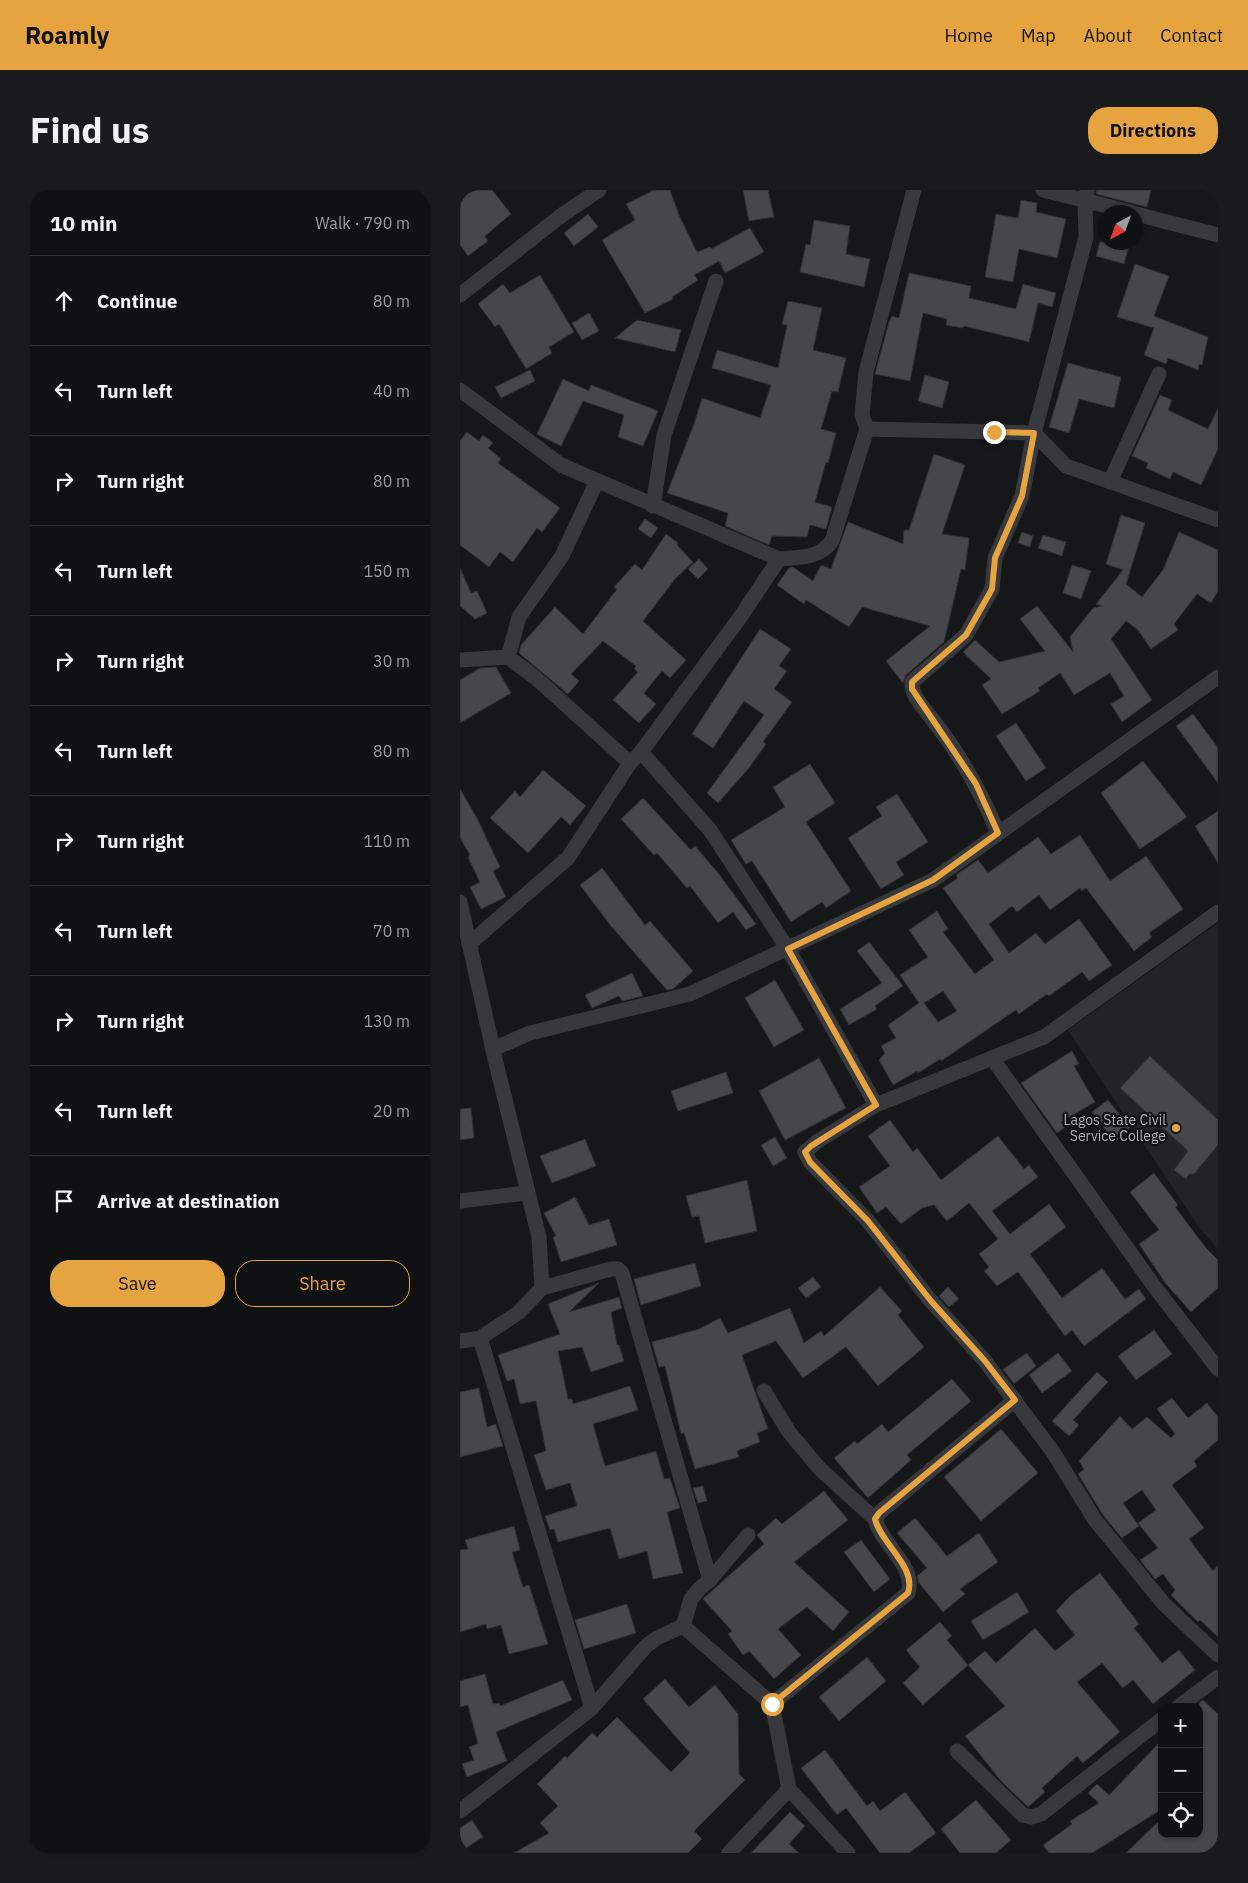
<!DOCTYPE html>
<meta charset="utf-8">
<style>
:root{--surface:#101112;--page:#191a1b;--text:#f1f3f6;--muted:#9c9d9f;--line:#303132;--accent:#e6a441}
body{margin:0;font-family:"IBM Plex Sans",sans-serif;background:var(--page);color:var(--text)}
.controls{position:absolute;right:15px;bottom:15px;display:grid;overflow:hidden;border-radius:10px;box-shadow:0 1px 4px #0004}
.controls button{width:45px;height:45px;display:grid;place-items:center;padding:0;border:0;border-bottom:1px solid var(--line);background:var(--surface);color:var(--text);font:25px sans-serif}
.compass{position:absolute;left:638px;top:15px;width:45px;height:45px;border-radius:50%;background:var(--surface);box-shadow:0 1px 4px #0004;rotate:221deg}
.stop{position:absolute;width:15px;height:15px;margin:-11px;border:4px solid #e6a441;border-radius:50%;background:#fff}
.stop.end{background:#e6a441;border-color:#fff;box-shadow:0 1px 5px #0008}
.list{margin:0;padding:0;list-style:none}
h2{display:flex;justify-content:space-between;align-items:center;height:65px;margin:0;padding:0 20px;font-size:21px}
h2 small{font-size:16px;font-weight:400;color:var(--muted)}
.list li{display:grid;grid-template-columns:32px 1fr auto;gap:15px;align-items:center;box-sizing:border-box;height:90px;padding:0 20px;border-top:1px solid var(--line)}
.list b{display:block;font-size:19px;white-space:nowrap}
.list em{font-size:16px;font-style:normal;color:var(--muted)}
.actions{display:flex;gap:10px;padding:15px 20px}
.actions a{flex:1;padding:11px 0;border:1px solid var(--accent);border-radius:20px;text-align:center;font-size:18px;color:var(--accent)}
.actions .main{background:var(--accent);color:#111}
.icon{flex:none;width:28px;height:28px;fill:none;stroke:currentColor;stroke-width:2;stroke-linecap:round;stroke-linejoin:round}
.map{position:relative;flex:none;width:758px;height:1663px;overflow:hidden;border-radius:20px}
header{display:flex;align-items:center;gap:30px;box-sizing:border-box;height:70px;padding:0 25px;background:var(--accent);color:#111}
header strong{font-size:24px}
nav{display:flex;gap:28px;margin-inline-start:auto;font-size:18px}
.intro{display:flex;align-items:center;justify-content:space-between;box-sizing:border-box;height:120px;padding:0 30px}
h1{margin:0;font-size:35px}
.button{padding:12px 22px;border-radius:20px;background:var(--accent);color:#111;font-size:18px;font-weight:700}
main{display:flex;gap:30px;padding:0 30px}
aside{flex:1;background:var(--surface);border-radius:20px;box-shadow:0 1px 4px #0004}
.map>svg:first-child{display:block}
.built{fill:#232325}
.building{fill:#46474b;stroke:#313134;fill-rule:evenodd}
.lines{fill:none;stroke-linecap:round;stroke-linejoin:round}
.street{stroke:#38393d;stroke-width:15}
.route{stroke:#e6a441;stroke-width:6}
.poi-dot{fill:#e6a441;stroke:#111213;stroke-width:2}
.labels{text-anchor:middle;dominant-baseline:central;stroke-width:4.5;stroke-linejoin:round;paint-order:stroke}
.poi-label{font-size:14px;fill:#a9afb7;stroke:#111213;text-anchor:end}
</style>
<header>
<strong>Roamly</strong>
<nav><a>Home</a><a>Map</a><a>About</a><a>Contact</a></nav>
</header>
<div class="intro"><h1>Find us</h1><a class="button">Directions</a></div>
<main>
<aside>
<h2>10 min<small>Walk · 790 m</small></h2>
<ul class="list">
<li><svg class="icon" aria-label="ahead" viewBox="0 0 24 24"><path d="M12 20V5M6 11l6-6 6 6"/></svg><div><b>Continue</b></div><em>80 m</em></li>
<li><svg class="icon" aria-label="left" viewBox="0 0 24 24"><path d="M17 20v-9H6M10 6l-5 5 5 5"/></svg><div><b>Turn left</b></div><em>40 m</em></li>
<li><svg class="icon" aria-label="right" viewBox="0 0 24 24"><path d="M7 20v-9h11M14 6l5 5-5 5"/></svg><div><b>Turn right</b></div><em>80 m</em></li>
<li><svg class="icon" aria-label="left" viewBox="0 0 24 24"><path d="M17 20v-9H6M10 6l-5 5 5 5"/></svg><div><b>Turn left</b></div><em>150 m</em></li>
<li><svg class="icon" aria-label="right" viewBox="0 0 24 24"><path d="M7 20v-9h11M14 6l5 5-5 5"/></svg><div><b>Turn right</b></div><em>30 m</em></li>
<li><svg class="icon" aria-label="left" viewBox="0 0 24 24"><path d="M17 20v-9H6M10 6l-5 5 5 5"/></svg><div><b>Turn left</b></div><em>80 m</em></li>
<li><svg class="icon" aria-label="right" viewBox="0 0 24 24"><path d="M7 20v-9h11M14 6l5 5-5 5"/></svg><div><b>Turn right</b></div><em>110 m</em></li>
<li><svg class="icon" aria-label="left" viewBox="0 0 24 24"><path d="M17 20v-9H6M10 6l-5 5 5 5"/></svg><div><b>Turn left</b></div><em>70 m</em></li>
<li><svg class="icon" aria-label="right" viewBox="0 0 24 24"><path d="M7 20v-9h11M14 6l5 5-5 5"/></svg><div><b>Turn right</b></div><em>130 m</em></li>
<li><svg class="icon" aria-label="left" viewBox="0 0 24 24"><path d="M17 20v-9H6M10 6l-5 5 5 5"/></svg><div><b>Turn left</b></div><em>20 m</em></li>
<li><svg class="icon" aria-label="arrive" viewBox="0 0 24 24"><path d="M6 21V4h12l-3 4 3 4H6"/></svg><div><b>Arrive at destination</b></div></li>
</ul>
<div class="actions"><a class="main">Save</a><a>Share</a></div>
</aside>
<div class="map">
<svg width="758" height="1663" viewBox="0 0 758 1663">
<rect width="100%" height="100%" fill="#161718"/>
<polygon class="built" points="758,733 758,1059 738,1036 608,840"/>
<g class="building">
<polygon points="7,0 32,0 51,24 25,46 28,51 8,66 0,55 0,5"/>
<polygon points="194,0 210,0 219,25 237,62 250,57 251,59 290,38 304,62 265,83 259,71 234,85 238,90 212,107 213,109 185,123 142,50 175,30 166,14"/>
<polygon points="283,0 308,0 314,27 289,31"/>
<polygon points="636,0 691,0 687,17 636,4"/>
<polygon points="561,10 577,13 576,22 606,29 597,68 559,59 553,92 525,87 536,24 558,28"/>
<polygon points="128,24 138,37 114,56 104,43"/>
<polygon points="354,30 390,36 386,64 410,69 404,97 340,82 346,54 350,55"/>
<polygon points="640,52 658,52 669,56 664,74 636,66"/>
<polygon points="675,74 709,86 694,126 748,147 742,175 739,174 738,180 708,168 706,174 684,165 694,138 657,127"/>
<polygon points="449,83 511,96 509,108 556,119 563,94 596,103 592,117 578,113 569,152 504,136 503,138 486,135 487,129 463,123 450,191 415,184 429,132 432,126 439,128"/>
<polygon points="80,85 114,142 89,157 92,163 66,179 39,134 35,137 18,114 43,94 50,103"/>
<polygon points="328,111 362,118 353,160 386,168 378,202 372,201 361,239 376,243 368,273 366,272 355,312 372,317 366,339 350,335 347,347 312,346 309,355 265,336 268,323 207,303 234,234 242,208 300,228 311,195 252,178 257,160 318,178 327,135 322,134"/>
<polygon points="129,123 139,141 122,150 112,133"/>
<polygon points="177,130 221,140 215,162 155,148"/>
<polygon points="608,173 661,187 654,218 619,209 609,243 589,237"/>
<polygon points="70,180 75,191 41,208 35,197"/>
<polygon points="465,185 489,192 482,218 458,211"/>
<polygon points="103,189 129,201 131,195 198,221 183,256 158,247 164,225 123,211 101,256 77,244"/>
<polygon points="700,205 712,210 708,220 748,239 758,218 758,259 741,295 713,282 710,289 686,278 688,273 672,266"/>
<polygon points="7,242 19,251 23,245 33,253 28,258 41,269 38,273 100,318 82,342 77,338 53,372 40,362 29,377 0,355 0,251"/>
<polygon points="474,264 505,275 482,344 509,348 505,380 501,379 484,452 446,485 443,493 426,471 470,436 402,417 389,437 346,410 344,414 317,395 329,378 333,377 353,391 361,375 371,379 388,332 443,354 444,340 449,340"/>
<polygon points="661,325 685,333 666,394 682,407 703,380 719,342 758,360 758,401 751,413 737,404 714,434 718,440 691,459 678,440 666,431 651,449 692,510 662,532 651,514 664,506 650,483 614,505 600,483 578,498 580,501 542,524 522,495 531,489 503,462 515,450 539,472 585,461 560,429 577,416 613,462 610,447 633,418 642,416 636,414 663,380 646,374"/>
<polygon points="185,329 198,338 191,348 178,339"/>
<polygon points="562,342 573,346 570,357 558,353"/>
<polygon points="206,344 218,353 217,355 233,372 215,389 183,431 226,470 210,488 202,481 184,503 196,514 179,533 153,510 178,482 174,479 176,476 143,451 111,484 119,491 108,504 59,463 61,455 95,417 123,444 157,399 154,397 175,374 182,380"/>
<polygon points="583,345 606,352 602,366 578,358"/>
<polygon points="239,369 248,379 238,389 228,379"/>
<polygon points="612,375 631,381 621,409 603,403"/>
<polygon points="0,378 11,403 17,401 27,423 15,429 0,416"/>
<polygon points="300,439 331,459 319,476 327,481 314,499 332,512 303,552 306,554 289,578 258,613 247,603 304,525 284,511 253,558 232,544"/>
<polygon points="36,477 51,503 0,533 0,490 20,478"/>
<polygon points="733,524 758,558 758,593 716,536"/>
<polygon points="556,533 586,578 566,591 536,546"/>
<polygon points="683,571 727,627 680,659 641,603"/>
<polygon points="350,574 375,613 346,632 391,701 366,718 362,712 331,732 292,671 286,674 271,650 325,617 313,597"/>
<polygon points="83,580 126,616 110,635 101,627 68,663 30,628 55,601 60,607"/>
<polygon points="0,599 17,628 40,677 33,681 46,707 21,719 10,697 20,692 8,667 10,665 0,648"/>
<polygon points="437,604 468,652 436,672 444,685 421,699 388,648 422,626 416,617"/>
<polygon points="183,608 231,660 235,656 258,683 296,734 286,740 273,722 258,733 230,696 227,698 197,663 194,665 161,629"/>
<polygon points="758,621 758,673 735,636"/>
<path d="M 620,645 L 650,691 L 686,666 L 723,719 L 689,743 L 692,747 L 674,761 L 626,698 L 622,701 L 620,698 L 590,720 L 579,705 L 557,722 L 552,716 L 529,734 L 549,763 L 576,743 L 585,754 L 619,729 L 652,775 L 629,791 L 622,782 L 589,806 L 587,804 L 559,824 L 556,820 L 481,871 L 480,869 L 458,883 L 457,881 L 433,895 L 419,870 L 425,863 L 421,856 L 436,848 L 428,835 L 459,813 L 440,785 L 468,767 L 449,740 L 477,721 L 488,739 L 483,742 L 515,784 L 534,770 L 483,698 L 498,688 L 496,685 L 518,670 L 528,683 L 578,647 L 591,664 ZM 483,801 L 497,821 L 478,832 L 464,813 Z"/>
<polygon points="142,678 185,735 190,731 233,781 213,799 207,800 151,736 120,695"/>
<polygon points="409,752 443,796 415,816 417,819 389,835 380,819 422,793 397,761"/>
<polygon points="172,783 183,806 162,811 159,806 132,818 125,805"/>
<polygon points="315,790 344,840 314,857 285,808"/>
<polygon points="612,861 619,874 614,876 635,912 601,932 605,937 597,943 561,893"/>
<polygon points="690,866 758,930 758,955 734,984 729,984 726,989 714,980 728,961 660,898"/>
<polygon points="359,868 386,918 325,950 299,901"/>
<polygon points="266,882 273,903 218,921 211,901"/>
<polygon points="648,910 670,937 655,952 632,922"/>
<polygon points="11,918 14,948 0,950 0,919"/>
<polygon points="430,930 453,962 457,958 481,990 538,946 564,979 569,975 578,987 532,1021 550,1044 589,1014 606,1037 570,1064 602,1108 642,1078 665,1109 679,1099 686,1109 624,1156 612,1140 605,1146 558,1082 537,1096 524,1081 529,1077 519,1064 538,1049 509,1013 487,1031 474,1015 462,1018 441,1034 426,1017 417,1023 399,997 430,976 408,946"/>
<polygon points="315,947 327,968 313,976 301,955"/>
<polygon points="125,949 136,976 92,993 80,966"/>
<polygon points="694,983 718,1015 715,1017 746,1058 758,1070 758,1098 731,1122 706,1094 679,1054 699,1040 670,1002"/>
<polygon points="287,990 297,1041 245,1053 239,1026 232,1027 226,1006"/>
<polygon points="115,1007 129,1035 149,1029 157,1055 101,1072 93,1047 96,1046 84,1023"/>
<polygon points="235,1073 241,1096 181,1115 174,1089"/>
<polygon points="353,1087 361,1097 346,1108 338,1098"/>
<polygon points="139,1093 109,1122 159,1107 162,1118 151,1122 157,1155 159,1155 164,1171 131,1182 122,1157 98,1161 108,1209 112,1209 113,1214 170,1196 178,1220 133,1234 145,1276 196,1261 204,1289 210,1288 220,1318 207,1322 223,1383 193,1389 187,1361 159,1369 150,1338 98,1352 94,1339 90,1340 85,1326 117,1316 110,1293 86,1300 74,1265 86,1261 76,1211 60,1214 54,1189 47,1191 38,1165 100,1144 88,1114"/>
<polygon points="420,1097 442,1121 438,1125 464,1157 418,1196 386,1157 343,1188 316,1151 282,1165 308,1239 297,1243 300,1252 277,1261 279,1267 235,1279 224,1243 221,1244 205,1176 199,1177 192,1152 239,1139 260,1128 268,1143 330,1118 344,1153 361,1141 364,1146"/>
<polygon points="488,1097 499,1109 489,1117 479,1106"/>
<polygon points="694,1140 712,1164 676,1190 658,1166"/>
<polygon points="567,1163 576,1176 554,1194 543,1179"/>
<polygon points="598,1163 612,1181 582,1203 569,1185"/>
<polygon points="637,1182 648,1192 613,1230 619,1235 609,1246 592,1231"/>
<polygon points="492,1189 511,1211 447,1265 451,1270 408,1308 374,1268 395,1251 397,1254 422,1234 428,1242"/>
<polygon points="19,1198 27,1237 36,1234 43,1256 0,1267 0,1202"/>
<polygon points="712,1208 728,1228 747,1213 758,1227 758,1250 734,1271 737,1276 712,1295 744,1338 729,1349 753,1381 758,1375 758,1447 740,1430 738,1432 711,1405 715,1400 703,1384 695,1389 680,1370 698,1358 678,1333 696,1320 682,1300 663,1313 679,1336 662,1348 643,1325 618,1284 624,1279 619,1271 660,1226 672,1239 687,1227 711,1248 715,1244 697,1219"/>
<polygon points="541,1239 578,1283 521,1331 484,1287"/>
<polygon points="243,1296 247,1311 238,1313 233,1298"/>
<polygon points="364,1301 388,1330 334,1372 389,1422 373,1441 347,1417 318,1439 341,1465 314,1489 289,1461 283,1465 268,1444 272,1441 243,1409 304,1354 297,1345 316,1328 322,1334"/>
<polygon points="455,1328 487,1366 519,1343 538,1372 500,1399 505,1404 483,1422 459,1393 457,1386 467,1378 437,1343"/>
<polygon points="54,1336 60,1360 52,1362 63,1397 69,1395 88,1454 49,1464 41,1435 27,1439 26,1434 0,1442 0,1360 8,1359 5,1350"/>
<polygon points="401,1350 430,1389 414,1402 384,1362"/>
<polygon points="640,1383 679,1434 674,1438 702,1473 719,1460 735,1480 693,1514 673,1490 663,1498 642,1473 617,1492 660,1542 623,1573 617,1566 582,1598 585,1602 568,1617 542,1592 505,1546 545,1516 508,1475 525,1461 536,1473 575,1438 595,1461 615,1445 596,1421 610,1406"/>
<polygon points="557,1402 569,1422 523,1450 511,1431"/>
<polygon points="167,1414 176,1443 124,1459 115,1430"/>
<polygon points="480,1432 492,1446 487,1450 508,1475 463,1515 443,1493 460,1477 446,1460"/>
<polygon points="407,1467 426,1491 379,1531 359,1507"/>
<polygon points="25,1484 33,1514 39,1513 40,1516 103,1490 112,1510 36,1542 47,1571 7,1587 2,1574 14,1570 9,1557 18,1554 8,1515 0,1517 0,1491"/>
<polygon points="205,1489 229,1517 255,1495 278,1524 279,1584 285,1590 234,1641 242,1649 228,1663 54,1663 89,1643 80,1633 98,1616 77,1594 105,1566 107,1568 132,1543 137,1547 157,1527 211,1582 230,1563 183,1509"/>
<polygon points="743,1510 758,1524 758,1663 666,1663 702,1628 702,1644 739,1644 739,1513"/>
<polygon points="702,1550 702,1619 632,1663 589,1663 583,1655 612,1634 610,1631 639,1613 628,1603 637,1594 649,1605"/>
<polygon points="365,1560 407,1616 413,1611 420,1621 445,1602 476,1643 449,1663 420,1663 386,1618 377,1625 341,1578"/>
<polygon points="516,1610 551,1650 536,1663 500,1663 481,1639"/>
<polygon points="330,1622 345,1636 329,1654 339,1663 291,1663"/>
<polygon points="12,1630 23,1647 0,1662 0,1638"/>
</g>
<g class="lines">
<g class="street">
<polyline points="583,0 671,22"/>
<polyline points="676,24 758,45"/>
<polyline points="0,105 102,25 139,0"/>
<path d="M 0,200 L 101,275 L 319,369 C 339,367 359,369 372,351 L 407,239 L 402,225 L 406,182 L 454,0"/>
<polyline points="407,239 574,243 606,276 758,330"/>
<polyline points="650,292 699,184"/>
<polyline points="193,316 204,245 256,91"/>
<polyline points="48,467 59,427 102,366 137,291"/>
<polyline points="0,470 48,467 76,488 170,573"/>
<polyline points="181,562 250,640 328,759 416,915"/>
<path d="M 538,643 C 521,602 500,564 472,529 C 464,518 451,506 452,492 L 506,445 L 532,399 L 535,368 L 562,306 L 574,243 L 626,47 L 625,11 L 627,0"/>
<polyline points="0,712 35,869 79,1047 82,1098 58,1123 20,1148 0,1151"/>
<polyline points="758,722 584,847 416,915 358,951 345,962 350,972 408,1031 471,1111 525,1171 593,1262 635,1330 704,1414 758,1465"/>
<polyline points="9,754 108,668 170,573 181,562 281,426 319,369"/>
<polyline points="33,859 70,843 230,804 473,690 758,487"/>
<polyline points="532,868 694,1096 758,1179"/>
<polyline points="0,1011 67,1003"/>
<polyline points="82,1098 151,1079 158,1079 162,1083 250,1390"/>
<polyline points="20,1148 132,1518"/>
<polyline points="304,1201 329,1242 360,1279 415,1329"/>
<polyline points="223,1436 312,1514 329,1599 388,1663"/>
<path d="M 312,1514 L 448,1403 C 457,1377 421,1354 415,1329 L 419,1323 L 555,1210"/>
<polyline points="718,1517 758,1487"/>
<polyline points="497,1561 563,1625 571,1627 581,1624 702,1529"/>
<polyline points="0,1621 132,1518 186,1456 197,1448 223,1436 231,1409 240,1398 250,1390 288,1345"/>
<polyline points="269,1663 329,1599"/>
</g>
</g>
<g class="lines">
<path class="route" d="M 312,1514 L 448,1403 C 457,1377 421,1354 415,1329 L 419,1323 L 555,1210 L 525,1171 L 471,1111 L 408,1031 L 350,972 L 345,962 L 351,956 L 416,915 L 328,759 L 473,690 L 538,643 L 516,594 L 452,499 L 452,492 L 506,445 L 532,399 L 535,368 L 562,306 L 574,243 L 534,242"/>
</g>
<circle class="poi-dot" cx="716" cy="938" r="5"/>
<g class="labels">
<g class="poi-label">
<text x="706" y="930">Lagos State Civil<tspan x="706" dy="16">Service College</tspan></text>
</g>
</g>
</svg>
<div class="controls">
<button>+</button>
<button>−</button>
<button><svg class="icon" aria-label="locate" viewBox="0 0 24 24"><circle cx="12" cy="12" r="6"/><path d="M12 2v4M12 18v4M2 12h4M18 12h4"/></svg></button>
</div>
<svg class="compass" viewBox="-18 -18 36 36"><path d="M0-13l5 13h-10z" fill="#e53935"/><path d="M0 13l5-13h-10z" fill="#9c9d9f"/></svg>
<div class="stop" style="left:312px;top:1514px"></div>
<div class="stop end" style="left:534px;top:242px"></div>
</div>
</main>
